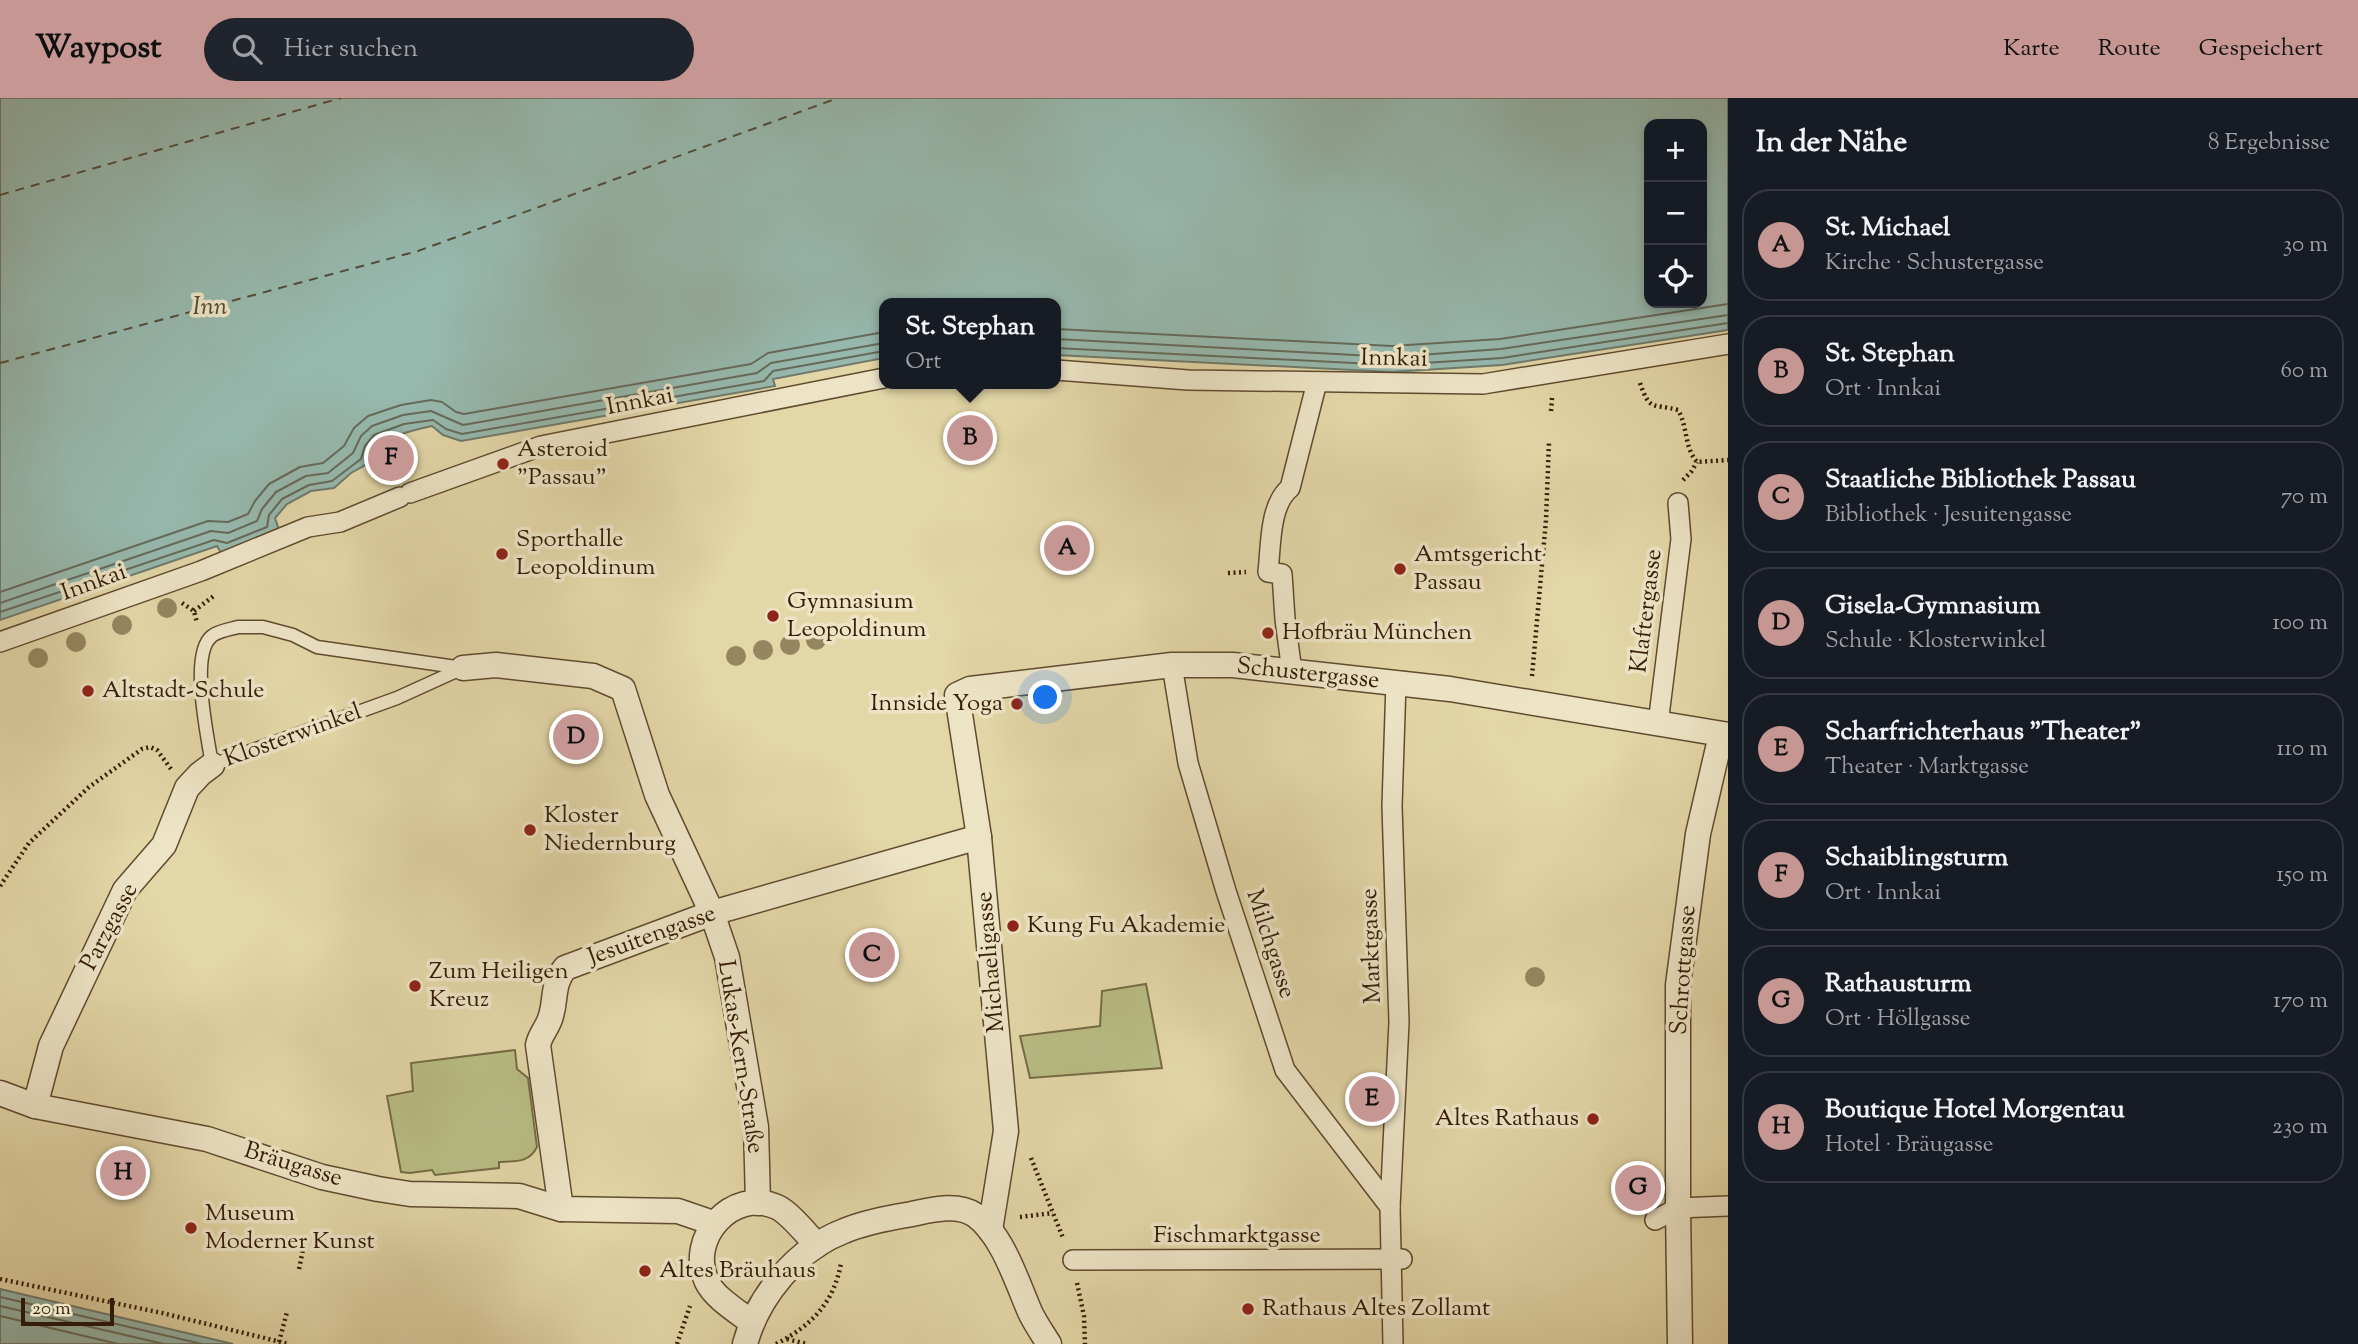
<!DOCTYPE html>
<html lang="de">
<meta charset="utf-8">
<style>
:root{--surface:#171b24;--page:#20242c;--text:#f1f3f6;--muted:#9ea1a6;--line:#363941;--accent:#c59692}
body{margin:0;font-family:"Sorts Mill Goudy",serif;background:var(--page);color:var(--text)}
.controls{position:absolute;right:21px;top:21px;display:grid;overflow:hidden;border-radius:14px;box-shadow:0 4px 10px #0003}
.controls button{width:63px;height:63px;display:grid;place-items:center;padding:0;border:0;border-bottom:2px solid var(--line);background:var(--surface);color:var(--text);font:35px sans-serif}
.scale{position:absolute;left:21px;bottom:18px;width:93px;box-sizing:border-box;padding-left:7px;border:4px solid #351d07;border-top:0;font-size:19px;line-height:24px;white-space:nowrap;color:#351d07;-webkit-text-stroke:5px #ede4c6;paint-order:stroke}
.you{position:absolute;left:1046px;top:600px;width:24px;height:24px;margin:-18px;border:5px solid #fff;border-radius:50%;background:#1a73e8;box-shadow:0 0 0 10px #1a73e833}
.badge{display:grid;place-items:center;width:46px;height:46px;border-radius:50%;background:var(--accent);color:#111;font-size:23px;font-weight:700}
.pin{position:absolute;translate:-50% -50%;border:4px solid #fff;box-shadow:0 2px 7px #0006}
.popup{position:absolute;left:879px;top:200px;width:182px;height:91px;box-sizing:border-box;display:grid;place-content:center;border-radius:14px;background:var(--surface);filter:drop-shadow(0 2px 5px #0005);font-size:23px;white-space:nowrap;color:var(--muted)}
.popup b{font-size:26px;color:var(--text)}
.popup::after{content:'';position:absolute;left:50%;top:100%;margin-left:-14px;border:14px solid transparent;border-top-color:var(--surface)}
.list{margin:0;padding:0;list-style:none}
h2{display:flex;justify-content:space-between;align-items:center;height:91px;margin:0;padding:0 28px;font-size:30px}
h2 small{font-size:23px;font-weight:400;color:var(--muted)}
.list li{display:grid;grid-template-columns:46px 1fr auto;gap:21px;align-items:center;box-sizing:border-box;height:112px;margin:0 14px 14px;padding:0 14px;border:2px solid var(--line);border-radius:28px}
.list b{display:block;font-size:26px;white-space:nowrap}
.list p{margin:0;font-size:23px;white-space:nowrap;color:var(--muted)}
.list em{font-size:23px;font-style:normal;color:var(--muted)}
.icon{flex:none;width:38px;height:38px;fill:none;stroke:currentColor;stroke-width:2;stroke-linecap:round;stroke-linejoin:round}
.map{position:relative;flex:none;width:1728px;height:1246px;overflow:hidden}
header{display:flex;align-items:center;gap:42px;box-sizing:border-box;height:98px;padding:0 35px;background:var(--accent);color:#111}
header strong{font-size:33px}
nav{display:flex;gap:38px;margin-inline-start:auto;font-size:24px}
.search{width:490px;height:63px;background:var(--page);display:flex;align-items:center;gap:18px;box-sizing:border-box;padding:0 24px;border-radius:38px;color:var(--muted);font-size:26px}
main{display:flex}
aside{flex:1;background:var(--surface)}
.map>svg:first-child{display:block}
.green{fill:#b8bc84;stroke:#766c46;stroke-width:2}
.water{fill:#96b8ad;stroke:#6f7a6b;stroke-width:2;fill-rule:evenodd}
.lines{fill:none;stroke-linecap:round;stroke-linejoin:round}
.shore{stroke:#666a5a;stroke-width:2}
.ferry{stroke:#524c39;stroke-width:2;stroke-dasharray:9 7;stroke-linecap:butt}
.service-casing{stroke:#604b2f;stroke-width:15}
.pedestrian-casing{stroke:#604b2f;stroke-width:22}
.minor-casing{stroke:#604b2f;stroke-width:27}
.path{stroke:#351d07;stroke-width:4.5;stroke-dasharray:2 3.5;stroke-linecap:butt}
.service{stroke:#ede4c6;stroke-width:12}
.pedestrian{stroke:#ede4c6;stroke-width:19}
.minor{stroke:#ede4c6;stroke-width:24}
.tree{fill:#958660}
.poi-dot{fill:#8f2418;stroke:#ede4c6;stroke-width:2.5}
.labels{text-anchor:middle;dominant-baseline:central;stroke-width:7;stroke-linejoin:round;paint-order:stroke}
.street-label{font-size:24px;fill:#351d07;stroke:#ede4c6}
.poi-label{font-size:24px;fill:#351d07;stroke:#ede4c6;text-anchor:start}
.water-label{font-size:26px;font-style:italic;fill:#524c39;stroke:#ede4c6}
</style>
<header>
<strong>Waypost</strong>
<div class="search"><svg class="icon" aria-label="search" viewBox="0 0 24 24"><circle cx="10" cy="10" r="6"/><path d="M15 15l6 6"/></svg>Hier suchen</div>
<nav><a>Karte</a><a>Route</a><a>Gespeichert</a></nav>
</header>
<main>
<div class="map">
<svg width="1728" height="1246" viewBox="0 0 1728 1246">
<rect width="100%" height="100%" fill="#e3d6a7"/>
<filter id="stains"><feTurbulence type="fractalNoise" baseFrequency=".00286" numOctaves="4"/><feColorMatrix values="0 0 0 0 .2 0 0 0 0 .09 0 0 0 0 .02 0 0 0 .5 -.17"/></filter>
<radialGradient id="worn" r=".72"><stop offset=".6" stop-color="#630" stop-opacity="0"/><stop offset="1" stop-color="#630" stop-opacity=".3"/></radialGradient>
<g class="green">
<polygon points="1146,886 1162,970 1030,980 1020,938 1100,928 1102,893"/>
<path d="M 515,952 L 517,971 L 528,980 L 537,1049 C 529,1065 516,1063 499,1064 L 499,1070 L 435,1077 L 432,1072 L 410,1075 L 401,1074 L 387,998 L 413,993 L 411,965 Z"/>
</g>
<g class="water">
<path d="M 0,0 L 1728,0 L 1728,232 L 1502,267 L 1392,274 L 1056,257 L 1056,205 L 884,205 L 884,260 L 773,281 L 775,288 L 461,343 L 443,337 L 432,328 C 418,331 406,334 393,339 C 378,344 369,347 369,365 L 351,375 L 334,390 L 311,393 L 287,406 L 275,420 L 279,432 L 221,455 L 217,448 L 0,522 ZM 1649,26 L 1702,26 L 1702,205 L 1649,205 Z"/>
<polygon points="0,1191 233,1246 0,1246"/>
</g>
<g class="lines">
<g class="shore">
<polyline points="1056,231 1392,248 1500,241 1728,206"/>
<polyline points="1056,241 1392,259 1501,251 1728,217"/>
<polyline points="1056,250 1393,267 1502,260 1728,225"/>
<polyline points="0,494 208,423 228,424 248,416 255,403 269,386 300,369 323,365 344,348 354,330 368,318 401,307 431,302 442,304 456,314 464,316 751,266 768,255 884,234"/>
<polyline points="0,505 211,433 228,435 257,423 262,411 276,394 306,378 328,375 353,355 361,338 372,328 403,317 431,313 463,327 757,275 771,265 884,245"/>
<polyline points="0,514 214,442 227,445 267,429 269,417 282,401 309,387 332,383 361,361 365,348 374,337 404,326 433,322 446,331 462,336 764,283 773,273 884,253"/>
<polyline points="0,1199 202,1246"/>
<polyline points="0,1208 164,1246"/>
<polyline points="0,1218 118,1246"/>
</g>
<g class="ferry">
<polyline points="0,97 341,0"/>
<polyline points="0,265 418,153 838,0"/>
</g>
<defs>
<path id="service" d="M 238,529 L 263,529 L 293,537 L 317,549 L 463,570 L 397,600 L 212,667 C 208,640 189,556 212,538 C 218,533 231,531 238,529 Z"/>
<g id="pedestrian">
<polyline points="1056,272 1188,282 1483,286 1728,246"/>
<polyline points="410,395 541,348 884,280"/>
<polyline points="0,544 201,473 308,429 340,424 400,399"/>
<polyline points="1172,567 1188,665 1226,793 1285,972 1390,1109"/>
<path d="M 1292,574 L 1285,521 L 1282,476 L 1268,474 C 1271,449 1269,407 1290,390 L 1317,284"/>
<polyline points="1658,626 1681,441 1678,405"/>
<polyline points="1655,1122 1678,1110 1728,1108"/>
<polyline points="1073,1162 1402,1161"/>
<polyline points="1393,1246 1390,1109 1399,924 1392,708 1396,585"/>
</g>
<g id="minor">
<polyline points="463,570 496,567 593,578 623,591 657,697 712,815 727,859 756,1029 758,1105"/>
<polyline points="0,995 35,1008 207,1041 322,1079 378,1091 410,1096 519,1098 561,1111 678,1113 713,1125"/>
<polyline points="35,1008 51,948 125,792 164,747 187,690 200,676 212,667"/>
<path d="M 561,1111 L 538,947 C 540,937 547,930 550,921 C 557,901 551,888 565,870 L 712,815 L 979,739"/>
<polyline points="990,1132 1006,1033 979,739 957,597 970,591 1172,567 1233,567 1450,591 1728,637"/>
<path d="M 751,1224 C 737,1213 715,1200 707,1184 C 686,1140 733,1089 777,1109 C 790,1115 807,1137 817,1147"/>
<path d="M 745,1246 C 758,1198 797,1151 844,1133 C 865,1124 890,1120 912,1116 C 931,1112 957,1105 975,1117 C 1002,1136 1017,1184 1030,1214 C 1035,1225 1043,1236 1049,1246"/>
<polyline points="1680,1246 1678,1110 1678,887 1698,736 1721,637"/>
</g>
</defs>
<use href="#service" class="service-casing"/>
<use href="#pedestrian" class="pedestrian-casing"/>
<use href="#minor" class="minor-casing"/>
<g class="path">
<path d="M 1640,285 C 1650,314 1652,305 1678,312 C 1688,329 1684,349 1697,364 L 1728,362"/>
<polyline points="1551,313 1552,300"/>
<polyline points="1683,382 1691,374 1697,364"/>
<polyline points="1228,475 1246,474"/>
<polyline points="182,505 194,513 197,525"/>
<polyline points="194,513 215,497"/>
<polyline points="1532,578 1546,422 1549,344"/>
<polyline points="0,788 29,745 89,689 142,651 150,649 157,652 171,671"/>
<polyline points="1031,1060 1063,1140"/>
<polyline points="1020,1119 1053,1115"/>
<polyline points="299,1171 304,1147"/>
<polyline points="0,1181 162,1215 289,1246"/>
<polyline points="1077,1185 1084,1218 1085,1246"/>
<polyline points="787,1241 807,1246"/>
<polyline points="279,1244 287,1214"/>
<polyline points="677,1246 690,1208"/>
<path d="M 776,1246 C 811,1228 834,1205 841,1165"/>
</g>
<use href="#service" class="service"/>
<use href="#pedestrian" class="pedestrian"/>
<use href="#minor" class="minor"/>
</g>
<g class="tree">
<circle cx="167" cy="510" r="10"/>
<circle cx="122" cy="527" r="10"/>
<circle cx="816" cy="542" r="10"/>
<circle cx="76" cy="544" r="10"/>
<circle cx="790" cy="547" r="10"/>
<circle cx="763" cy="552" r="10"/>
<circle cx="736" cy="558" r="10"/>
<circle cx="38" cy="560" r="10"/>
<circle cx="1535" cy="879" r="10"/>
</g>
<g class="poi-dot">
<circle cx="503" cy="366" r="7"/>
<circle cx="502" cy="456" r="7"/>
<circle cx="1400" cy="471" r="7"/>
<circle cx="773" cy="518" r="7"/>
<circle cx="1268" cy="535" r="7"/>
<circle cx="88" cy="593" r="7"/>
<circle cx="1017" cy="606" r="7"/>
<circle cx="530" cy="732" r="7"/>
<circle cx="1013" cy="828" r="7"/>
<circle cx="415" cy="888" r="7"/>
<circle cx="1593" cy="1021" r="7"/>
<circle cx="191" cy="1130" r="7"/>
<circle cx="645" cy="1173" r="7"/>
<circle cx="1248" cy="1211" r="7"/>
</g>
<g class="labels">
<g class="street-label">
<text transform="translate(1394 261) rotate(1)">Innkai</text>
<text transform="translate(640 304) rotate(-11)">Innkai</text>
<text transform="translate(94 485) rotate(-20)">Innkai</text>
<text transform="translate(1647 513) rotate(-83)">Klaftergasse</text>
<text transform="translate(1308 576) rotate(6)">Schustergasse</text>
<text transform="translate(293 638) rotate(-20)">Klosterwinkel</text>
<text transform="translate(110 829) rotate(-62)">Parzgasse</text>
<text transform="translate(652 838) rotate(-20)">Jesuitengasse</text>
<text transform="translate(1270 846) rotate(72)">Milchgasse</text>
<text transform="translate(1372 848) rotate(-92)">Marktgasse</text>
<text transform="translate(991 864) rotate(-95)">Michaeligasse</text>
<text transform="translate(1684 872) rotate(-86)">Schrottgasse</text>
<text transform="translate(740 959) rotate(81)">Lukas-Kern-Straße</text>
<text transform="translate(293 1067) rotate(17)">Bräugasse</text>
<text x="1237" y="1138">Fischmarktgasse</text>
</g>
<g class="poi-label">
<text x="517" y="352">Asteroid<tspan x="517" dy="28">"Passau"</tspan></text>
<text x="516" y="442">Sporthalle<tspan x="516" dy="28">Leopoldinum</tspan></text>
<text x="1414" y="457">Amtsgericht<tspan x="1414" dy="28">Passau</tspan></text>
<text x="787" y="504">Gymnasium<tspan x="787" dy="28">Leopoldinum</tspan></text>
<text x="1282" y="535">Hofbräu München</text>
<text x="102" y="593">Altstadt-Schule</text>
<text x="1003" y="606" text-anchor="end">Innside Yoga</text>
<text x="544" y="718">Kloster<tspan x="544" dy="28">Niedernburg</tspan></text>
<text x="1027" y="828">Kung Fu Akademie</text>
<text x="429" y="874">Zum Heiligen<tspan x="429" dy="28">Kreuz</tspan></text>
<text x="1579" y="1021" text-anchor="end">Altes Rathaus</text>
<text x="205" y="1116">Museum<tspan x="205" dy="28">Moderner Kunst</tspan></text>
<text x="659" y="1173">Altes Bräuhaus</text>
<text x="1262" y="1211">Rathaus Altes Zollamt</text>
</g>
<g class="water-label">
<text x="210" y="209">Inn</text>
</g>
</g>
<rect width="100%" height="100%" filter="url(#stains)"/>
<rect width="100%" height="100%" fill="url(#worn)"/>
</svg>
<div class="controls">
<button>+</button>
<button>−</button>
<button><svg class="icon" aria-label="locate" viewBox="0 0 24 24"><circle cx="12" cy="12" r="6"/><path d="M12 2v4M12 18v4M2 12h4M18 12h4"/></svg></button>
</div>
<div class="scale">20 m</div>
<div class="you"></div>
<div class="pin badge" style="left:1067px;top:450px">A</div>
<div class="pin badge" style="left:970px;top:340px">B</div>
<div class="popup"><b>St. Stephan</b>Ort</div>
<div class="pin badge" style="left:872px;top:857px">C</div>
<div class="pin badge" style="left:576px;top:639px">D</div>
<div class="pin badge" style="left:1372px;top:1001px">E</div>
<div class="pin badge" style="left:391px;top:360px">F</div>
<div class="pin badge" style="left:1638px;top:1090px">G</div>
<div class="pin badge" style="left:123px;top:1075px">H</div>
</div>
<aside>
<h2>In der Nähe<small>8 Ergebnisse</small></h2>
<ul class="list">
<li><span class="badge">A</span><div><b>St. Michael</b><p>Kirche · Schustergasse</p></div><em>30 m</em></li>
<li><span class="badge">B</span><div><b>St. Stephan</b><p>Ort · Innkai</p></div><em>60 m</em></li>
<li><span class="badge">C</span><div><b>Staatliche Bibliothek Passau</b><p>Bibliothek · Jesuitengasse</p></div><em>70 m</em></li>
<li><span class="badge">D</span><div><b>Gisela-Gymnasium</b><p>Schule · Klosterwinkel</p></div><em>100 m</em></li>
<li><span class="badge">E</span><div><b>Scharfrichterhaus &quot;Theater&quot;</b><p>Theater · Marktgasse</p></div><em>110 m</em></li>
<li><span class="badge">F</span><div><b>Schaiblingsturm</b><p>Ort · Innkai</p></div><em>150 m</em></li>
<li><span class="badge">G</span><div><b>Rathausturm</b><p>Ort · Höllgasse</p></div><em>170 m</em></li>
<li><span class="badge">H</span><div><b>Boutique Hotel Morgentau</b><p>Hotel · Bräugasse</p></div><em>230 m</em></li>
</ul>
</aside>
</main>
